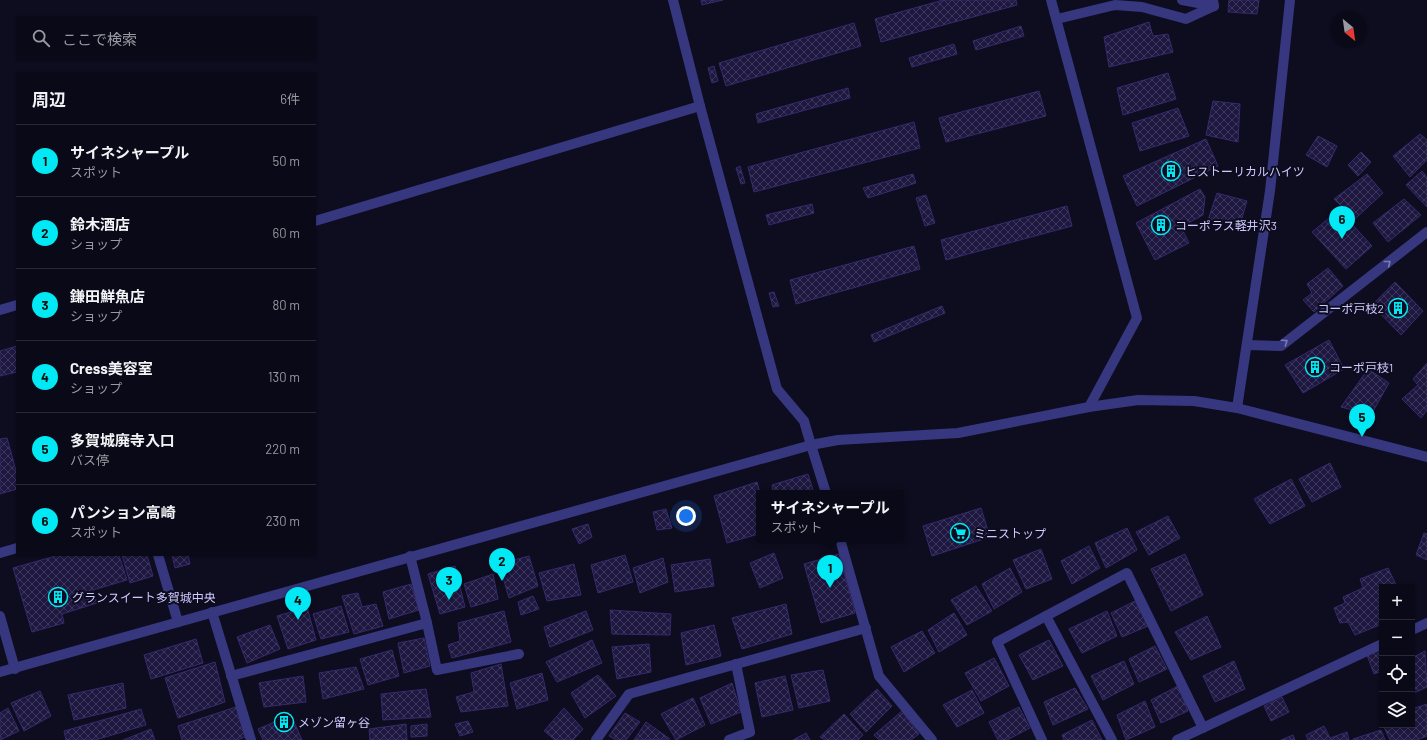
<!DOCTYPE html>
<html lang="ja">
<meta charset="utf-8">
<style>
:root{--surface:#0a0917;--page:#131220;--text:#f1f3f6;--muted:#999aa1;--line:#2a2a36;--accent:#00e9f5}
body{margin:0;font-family:Barlow,"Noto Sans JP",sans-serif;background:var(--page);color:var(--text)}
.controls{position:absolute;right:12px;bottom:12px;display:grid;overflow:hidden;border-radius:0px;box-shadow:0 1px 3px #0004}
.controls button{width:36px;height:36px;display:grid;place-items:center;padding:0;border:0;border-bottom:1px solid var(--line);background:var(--surface);color:var(--text);font:20px sans-serif}
.compass{position:absolute;left:1331px;top:12px;width:36px;height:36px;border-radius:50%;background:var(--surface);box-shadow:0 1px 3px #0004;rotate:151deg}
.you{position:absolute;left:686px;top:516px;width:14px;height:14px;margin:-10px;border:3px solid #fff;border-radius:50%;background:#1a73e8;box-shadow:0 0 0 6px #1a73e833}
.badge{display:grid;place-items:center;width:26px;height:26px;border-radius:50%;background:var(--accent);color:#111;font-size:13px;font-weight:700}
.pin{position:absolute;translate:-50% -33px;filter:drop-shadow(0 1px 2px #0008)}
.pin::after{content:'';position:absolute;top:21px;width:14px;height:12px;background:inherit;clip-path:polygon(0 0,100% 0,50% 100%)}
.popup{position:absolute;left:756px;top:490px;width:148px;height:52px;box-sizing:border-box;display:grid;place-content:center;border-radius:0px;background:var(--surface);filter:drop-shadow(0 1px 3px #0005);font-size:13px;white-space:nowrap;color:var(--muted)}
.popup b{font-size:15px;color:var(--text)}
.popup::after{content:'';position:absolute;left:50%;top:100%;margin-left:-8px;border:8px solid transparent;border-top-color:var(--surface)}
.list{margin:0;padding:0;list-style:none}
h2{display:flex;justify-content:space-between;align-items:center;height:52px;margin:0;padding:0 16px;font-size:17px}
h2 small{font-size:13px;font-weight:400;color:var(--muted)}
.list li{display:grid;grid-template-columns:26px 1fr auto;gap:12px;align-items:center;box-sizing:border-box;height:72px;padding:0 16px;border-top:1px solid var(--line)}
.list b{display:block;font-size:15px;white-space:nowrap}
.list p{margin:0;font-size:13px;white-space:nowrap;color:var(--muted)}
.list em{font-size:13px;font-style:normal;color:var(--muted)}
.icon{flex:none;width:22px;height:22px;fill:none;stroke:currentColor;stroke-width:2;stroke-linecap:round;stroke-linejoin:round}
.map{position:relative;flex:none;width:1427px;height:740px;overflow:hidden}
.search{position:absolute;background:var(--surface);box-shadow:0 1px 3px #0004;left:16px;top:16px;width:300px;height:44px;display:flex;align-items:center;gap:10px;box-sizing:border-box;padding:0 14px;border-radius:0px;color:var(--muted);font-size:15px}
.panel{position:absolute;background:var(--surface);box-shadow:0 1px 3px #0004;left:16px;top:72px;width:300px;height:484px;border-radius:0px}
.map>svg:first-child{display:block}
.building{fill:url(#building-cross-hatch);stroke:#342a6d}
.lines{fill:none;stroke-linecap:round;stroke-linejoin:round}
.minor{stroke:#36377f;stroke-width:10}
.tertiary{stroke:#36377f;stroke-width:10}
.oneway{stroke:#7a79b9}
.labels{text-anchor:middle;dominant-baseline:central;stroke-width:4;stroke-linejoin:round;paint-order:stroke}
.poi-label{font-size:12px;fill:#cecaff;stroke:#0e0c1f;text-anchor:start}
</style>
<div class="map">
<svg width="1427" height="740" viewBox="0 0 1427 740">
<defs>
<pattern id="building-cross-hatch" width="8" height="8" patternUnits="userSpaceOnUse"><rect width="8" height="8" fill="#1e1840"/><path d="M0 0l8 8M0 8l8-8" fill="none" stroke="#3e385d"/></pattern>
</defs>
<rect width="100%" height="100%" fill="#0e0c1f"/>
<g class="building">
<polygon points="701,0 723,0 702,5"/>
<polygon points="943,0 1016,0 1017,5 881,42 875,19"/>
<polygon points="1229,0 1259,0 1257,14 1228,12"/>
<polygon points="1149,22 1153,36 1168,34 1173,52 1109,67 1104,37"/>
<polygon points="854,23 861,46 726,86 719,63"/>
<polygon points="1021,26 1024,36 976,50 973,41"/>
<polygon points="954,44 957,54 912,67 909,58"/>
<polygon points="714,66 718,81 712,83 708,68"/>
<polygon points="1168,73 1176,99 1123,115 1117,88"/>
<polygon points="848,88 850,98 758,123 756,114"/>
<polygon points="1039,91 1046,116 946,142 939,118"/>
<polygon points="1213,101 1240,104 1238,142 1206,135"/>
<polygon points="1178,108 1189,136 1140,151 1132,123"/>
<polygon points="914,122 920,148 754,192 748,167"/>
<polygon points="1420,134 1427,140 1427,160 1410,177 1393,156"/>
<polygon points="1318,136 1337,146 1327,167 1306,155"/>
<polygon points="1206,139 1218,166 1137,206 1123,176"/>
<polygon points="1361,152 1371,162 1358,176 1348,165"/>
<polygon points="740,166 745,183 741,184 736,168"/>
<polygon points="1422,171 1427,177 1427,207 1406,185"/>
<polygon points="913,174 916,183 868,198 863,188"/>
<polygon points="1367,174 1383,193 1355,219 1334,199"/>
<polygon points="1200,189 1205,197 1203,215 1181,227 1189,243 1155,260 1136,223"/>
<polygon points="1217,193 1247,201 1240,225 1208,220"/>
<polygon points="926,195 935,223 925,226 916,198"/>
<polygon points="1404,199 1421,215 1388,242 1373,223"/>
<polygon points="812,204 814,213 769,225 766,215"/>
<polygon points="1067,206 1072,226 946,260 941,240"/>
<polygon points="1339,210 1372,246 1346,269 1312,232"/>
<polygon points="914,246 920,269 796,304 790,280"/>
<polygon points="1328,268 1343,286 1314,312 1303,300 1312,293 1307,284"/>
<polygon points="1395,282 1423,311 1401,335 1372,305"/>
<polygon points="774,292 779,306 773,307 769,293"/>
<polygon points="942,306 945,313 874,342 871,335"/>
<polygon points="1329,340 1344,369 1303,393 1285,365"/>
<polygon points="17,346 17,372 0,376 0,351"/>
<polygon points="1427,363 1427,410 1421,418 1402,399 1418,385 1413,379"/>
<polygon points="1368,369 1389,383 1371,415 1341,407"/>
<polygon points="7,438 17,474 17,489 0,494 0,439"/>
<polygon points="1330,463 1341,487 1312,502 1299,479"/>
<polygon points="808,474 814,493 773,493 772,485"/>
<polygon points="1291,479 1305,506 1270,524 1254,499"/>
<polygon points="757,482 760,493 759,493 759,534 727,543 714,496"/>
<polygon points="981,508 990,537 932,556 923,526"/>
<polygon points="666,509 672,528 657,530 653,512"/>
<polygon points="1168,516 1180,538 1149,555 1136,532"/>
<polygon points="588,524 592,537 579,544 572,529"/>
<polygon points="1127,528 1137,550 1106,568 1095,543"/>
<polygon points="1424,533 1427,534 1427,560 1416,555"/>
<polygon points="1089,546 1100,568 1072,584 1061,561"/>
<polygon points="1041,549 1052,579 1026,589 1013,560"/>
<polygon points="774,553 783,578 760,588 750,563"/>
<polygon points="839,554 855,613 821,623 804,564"/>
<polygon points="1185,554 1203,595 1171,611 1151,569"/>
<polygon points="59,555 119,555 127,580 93,590 97,603 62,614 64,623 32,632 13,568"/>
<polygon points="122,555 147,555 153,576 130,583"/>
<polygon points="172,555 188,555 190,564 175,568"/>
<polygon points="625,555 633,582 598,593 591,565"/>
<polygon points="529,556 538,586 509,598 499,564"/>
<polygon points="663,558 668,582 640,593 633,568"/>
<polygon points="710,559 714,586 675,592 671,565"/>
<polygon points="574,564 581,595 547,601 539,573"/>
<polygon points="455,566 465,607 440,614 428,574"/>
<polygon points="1010,568 1022,592 994,609 982,584"/>
<polygon points="1388,568 1397,587 1382,587 1382,624 1355,635 1348,622 1340,623 1334,608 1345,603 1343,597 1363,588 1360,579"/>
<polygon points="493,574 498,599 471,607 464,584"/>
<polygon points="411,584 419,610 389,619 383,592"/>
<polygon points="976,586 992,611 967,625 951,600"/>
<polygon points="358,593 362,607 376,604 383,626 354,634 342,596"/>
<polygon points="533,596 539,609 521,615 518,602"/>
<polygon points="1135,601 1148,626 1122,637 1111,613"/>
<polygon points="786,604 792,634 742,649 732,618"/>
<polygon points="341,606 349,632 321,639 313,614"/>
<polygon points="307,607 316,640 288,649 277,616"/>
<polygon points="610,610 671,614 670,635 612,634"/>
<polygon points="504,611 511,642 452,658 448,645 460,641 458,623"/>
<polygon points="586,611 593,630 550,647 544,627"/>
<polygon points="1107,611 1117,636 1082,653 1069,629"/>
<polygon points="954,613 967,635 939,652 928,630"/>
<polygon points="1207,616 1221,647 1191,660 1175,632"/>
<polygon points="270,625 280,649 247,663 237,637"/>
<polygon points="714,625 721,656 686,665 681,633"/>
<polygon points="922,631 935,653 904,672 891,647"/>
<polygon points="424,638 430,666 404,673 398,643"/>
<polygon points="196,639 203,663 151,679 144,655"/>
<polygon points="592,640 602,663 557,682 546,662"/>
<polygon points="1049,640 1063,666 1033,680 1019,655"/>
<polygon points="649,644 651,672 617,679 612,647"/>
<polygon points="1155,646 1167,669 1139,682 1129,659"/>
<polygon points="1382,649 1382,671 1374,674 1367,655"/>
<polygon points="392,650 399,676 368,685 360,659"/>
<polygon points="1425,651 1427,687 1412,694 1412,658"/>
<polygon points="994,658 1009,686 981,701 965,673"/>
<polygon points="1124,661 1134,684 1103,700 1091,676"/>
<polygon points="1234,661 1245,689 1215,702 1203,676"/>
<polygon points="215,662 225,702 178,718 165,678"/>
<polygon points="501,664 508,706 461,712 456,697 474,692 471,673"/>
<polygon points="356,667 364,689 323,699 319,673"/>
<polygon points="823,670 830,701 799,708 791,675"/>
<polygon points="542,673 548,700 517,709 510,683"/>
<polygon points="598,675 616,696 585,718 571,693"/>
<polygon points="303,676 306,702 264,707 259,683"/>
<polygon points="785,676 793,710 762,717 755,683"/>
<polygon points="123,683 126,708 74,720 68,695"/>
<polygon points="732,683 741,712 711,724 700,698"/>
<polygon points="1178,686 1188,711 1161,723 1151,700"/>
<polygon points="1075,688 1088,709 1053,725 1044,702"/>
<polygon points="426,689 431,717 383,720 381,694"/>
<polygon points="877,689 892,706 866,732 850,714"/>
<polygon points="972,690 984,713 957,727 943,705"/>
<polygon points="40,691 51,716 24,731 11,703"/>
<polygon points="1282,697 1289,712 1271,721 1264,706"/>
<polygon points="693,698 705,725 676,740 661,714"/>
<polygon points="1145,701 1155,727 1126,740 1117,715"/>
<polygon points="1427,704 1427,736 1417,740 1390,740 1383,725 1412,725 1412,709"/>
<polygon points="236,707 245,737 237,740 182,740 178,726"/>
<polygon points="1019,707 1030,728 1007,740 998,740 989,722"/>
<polygon points="8,708 19,731 0,740 0,713"/>
<polygon points="564,708 583,729 573,740 555,740 544,731"/>
<polygon points="141,709 146,725 95,740 66,740 64,731"/>
<polygon points="902,711 919,734 911,740 879,740 874,735"/>
<polygon points="625,713 640,722 626,740 616,740 609,736"/>
<polygon points="844,714 863,735 858,740 825,740 820,737"/>
<polygon points="291,715 302,740 263,740 258,729"/>
<polygon points="1092,720 1102,740 1064,740 1062,735"/>
<polygon points="468,721 473,732 460,736 455,724"/>
<polygon points="646,722 670,739 634,740"/>
<polygon points="406,724 407,740 370,740 369,729"/>
<polygon points="427,724 427,736 411,737 411,726"/>
<polygon points="1324,726 1330,738 1347,732 1349,740 1308,740 1306,735"/>
<polygon points="151,729 155,740 123,740"/>
<polygon points="1381,730 1385,740 1353,740 1353,739"/>
<polygon points="806,733 810,740 793,740"/>
<polygon points="1293,735 1295,740 1281,740"/>
</g>
<g class="lines">
<g class="minor">
<polyline points="1182,0 1214,6"/>
<polyline points="1057,19 1115,5 1142,7 1186,19 1214,6 1213,0"/>
<polyline points="1248,345 1281,346 1427,232"/>
<polyline points="811,445 826,493"/>
<polyline points="840,539 879,676 932,740"/>
<polyline points="0,553 17,548"/>
<polyline points="158,555 178,622"/>
<polyline points="410,556 427,623 437,670 519,654"/>
<polyline points="212,612 251,740"/>
<polyline points="1046,616 1112,740"/>
<polyline points="1412,630 1427,623"/>
<polyline points="231,676 427,623"/>
<polyline points="596,740 629,694 866,628"/>
<polyline points="729,740 750,732 736,664"/>
<polyline points="1042,740 997,642 1127,573 1203,728"/>
<polyline points="1177,740 1382,644"/>
</g>
<g class="tertiary">
<polyline points="673,0 700,106 777,389 804,421 811,445"/>
<polyline points="1051,0 1137,318 1089,407"/>
<polyline points="315,221 700,106"/>
<polyline points="0,310 17,305"/>
<polyline points="1237,408 1270,191 1290,0"/>
<polyline points="0,616 15,669"/>
<polyline points="0,672 811,445 838,440 958,433 1089,407 1138,400 1194,401 1237,408 1427,457"/>
</g>
</g>
<defs><path id="oneway-chevron" d="M-2-3.5L2.5 0L-2 3.5" fill="none" stroke-width="1.6" stroke-linecap="round" stroke-linejoin="round"/></defs>
<g class="oneway">
<use href="#oneway-chevron" transform="translate(1388 263) rotate(-38)"/>
<use href="#oneway-chevron" transform="translate(1285 342) rotate(-34)"/>
</g>
<defs>
<symbol id="building-ring" viewBox="-11 -11 22 22"><circle r="9.5" fill="#0e0c1f" stroke="#00e9f5" stroke-width="1.5"/><path d="M-4-6H4V6H1V3H-1V6H-4ZM-2.5-4.3h1.7v1.8h-1.7ZM.8-4.3h1.7v1.8H.8ZM-2.5-1h1.7V.8h-1.7ZM.8-1h1.7V.8H.8Z" fill="#00e9f5"/></symbol>
<symbol id="supermarket-ring" viewBox="-11 -11 22 22"><circle r="9.5" fill="#0e0c1f" stroke="#00e9f5" stroke-width="1.5"/><path d="M-6-5.5h2.5l.6 2H6L4.5 2H-2.5L-4.4-4H-6ZM-1.5 3.2a1.3 1.3 0 1 0 .1 0ZM3 3.2a1.3 1.3 0 1 0 .1 0Z" fill="#00e9f5"/></symbol>
</defs>
<g fill-rule="evenodd">
<use href="#building-ring" x="1160" y="160" width="22" height="22"/>
<use href="#building-ring" x="1150" y="214" width="22" height="22"/>
<use href="#building-ring" x="1387" y="297" width="22" height="22"/>
<use href="#building-ring" x="1304" y="356" width="22" height="22"/>
<use href="#supermarket-ring" x="949" y="522" width="22" height="22"/>
<use href="#building-ring" x="47" y="586" width="22" height="22"/>
<use href="#building-ring" x="273" y="711" width="22" height="22"/>
</g>
<g class="labels">
<g class="poi-label">
<text x="1185" y="171">ヒストーリカルハイツ</text>
<text x="1175" y="225">コーポラス軽井沢3</text>
<text x="1384" y="308" text-anchor="end">コーポ戸枝2</text>
<text x="1329" y="367">コーポ戸枝1</text>
<text x="974" y="533">ミニストップ</text>
<text x="72" y="597">グランスイート多賀城中央</text>
<text x="298" y="722">メゾン留ヶ谷</text>
</g>
</g>
</svg>
<div class="controls">
<button>+</button>
<button>−</button>
<button><svg class="icon" aria-label="locate" viewBox="0 0 24 24"><circle cx="12" cy="12" r="6"/><path d="M12 2v4M12 18v4M2 12h4M18 12h4"/></svg></button>
<button><svg class="icon" aria-label="layers" viewBox="0 0 24 24"><path d="M12 4l9 5-9 5-9-5zM3 14l9 5 9-5"/></svg></button>
</div>
<svg class="compass" viewBox="-18 -18 36 36"><path d="M0-13l5 13h-10z" fill="#e53935"/><path d="M0 13l5-13h-10z" fill="#999aa1"/></svg>
<div class="you"></div>
<div class="pin badge" style="left:830px;top:588px">1</div>
<div class="popup"><b>サイネシャープル</b>スポット</div>
<div class="pin badge" style="left:502px;top:581px">2</div>
<div class="pin badge" style="left:449px;top:600px">3</div>
<div class="pin badge" style="left:298px;top:620px">4</div>
<div class="pin badge" style="left:1362px;top:437px">5</div>
<div class="pin badge" style="left:1342px;top:239px">6</div>
<div class="search"><svg class="icon" aria-label="search" viewBox="0 0 24 24"><circle cx="10" cy="10" r="6"/><path d="M15 15l6 6"/></svg>ここで検索</div>
<section class="panel">
<h2>周辺<small>6件</small></h2>
<ul class="list">
<li><span class="badge">1</span><div><b>サイネシャープル</b><p>スポット</p></div><em>50 m</em></li>
<li><span class="badge">2</span><div><b>鈴木酒店</b><p>ショップ</p></div><em>60 m</em></li>
<li><span class="badge">3</span><div><b>鎌田鮮魚店</b><p>ショップ</p></div><em>80 m</em></li>
<li><span class="badge">4</span><div><b>Cress美容室</b><p>ショップ</p></div><em>130 m</em></li>
<li><span class="badge">5</span><div><b>多賀城廃寺入口</b><p>バス停</p></div><em>220 m</em></li>
<li><span class="badge">6</span><div><b>パンション高崎</b><p>スポット</p></div><em>230 m</em></li>
</ul>
</section>
</div>
